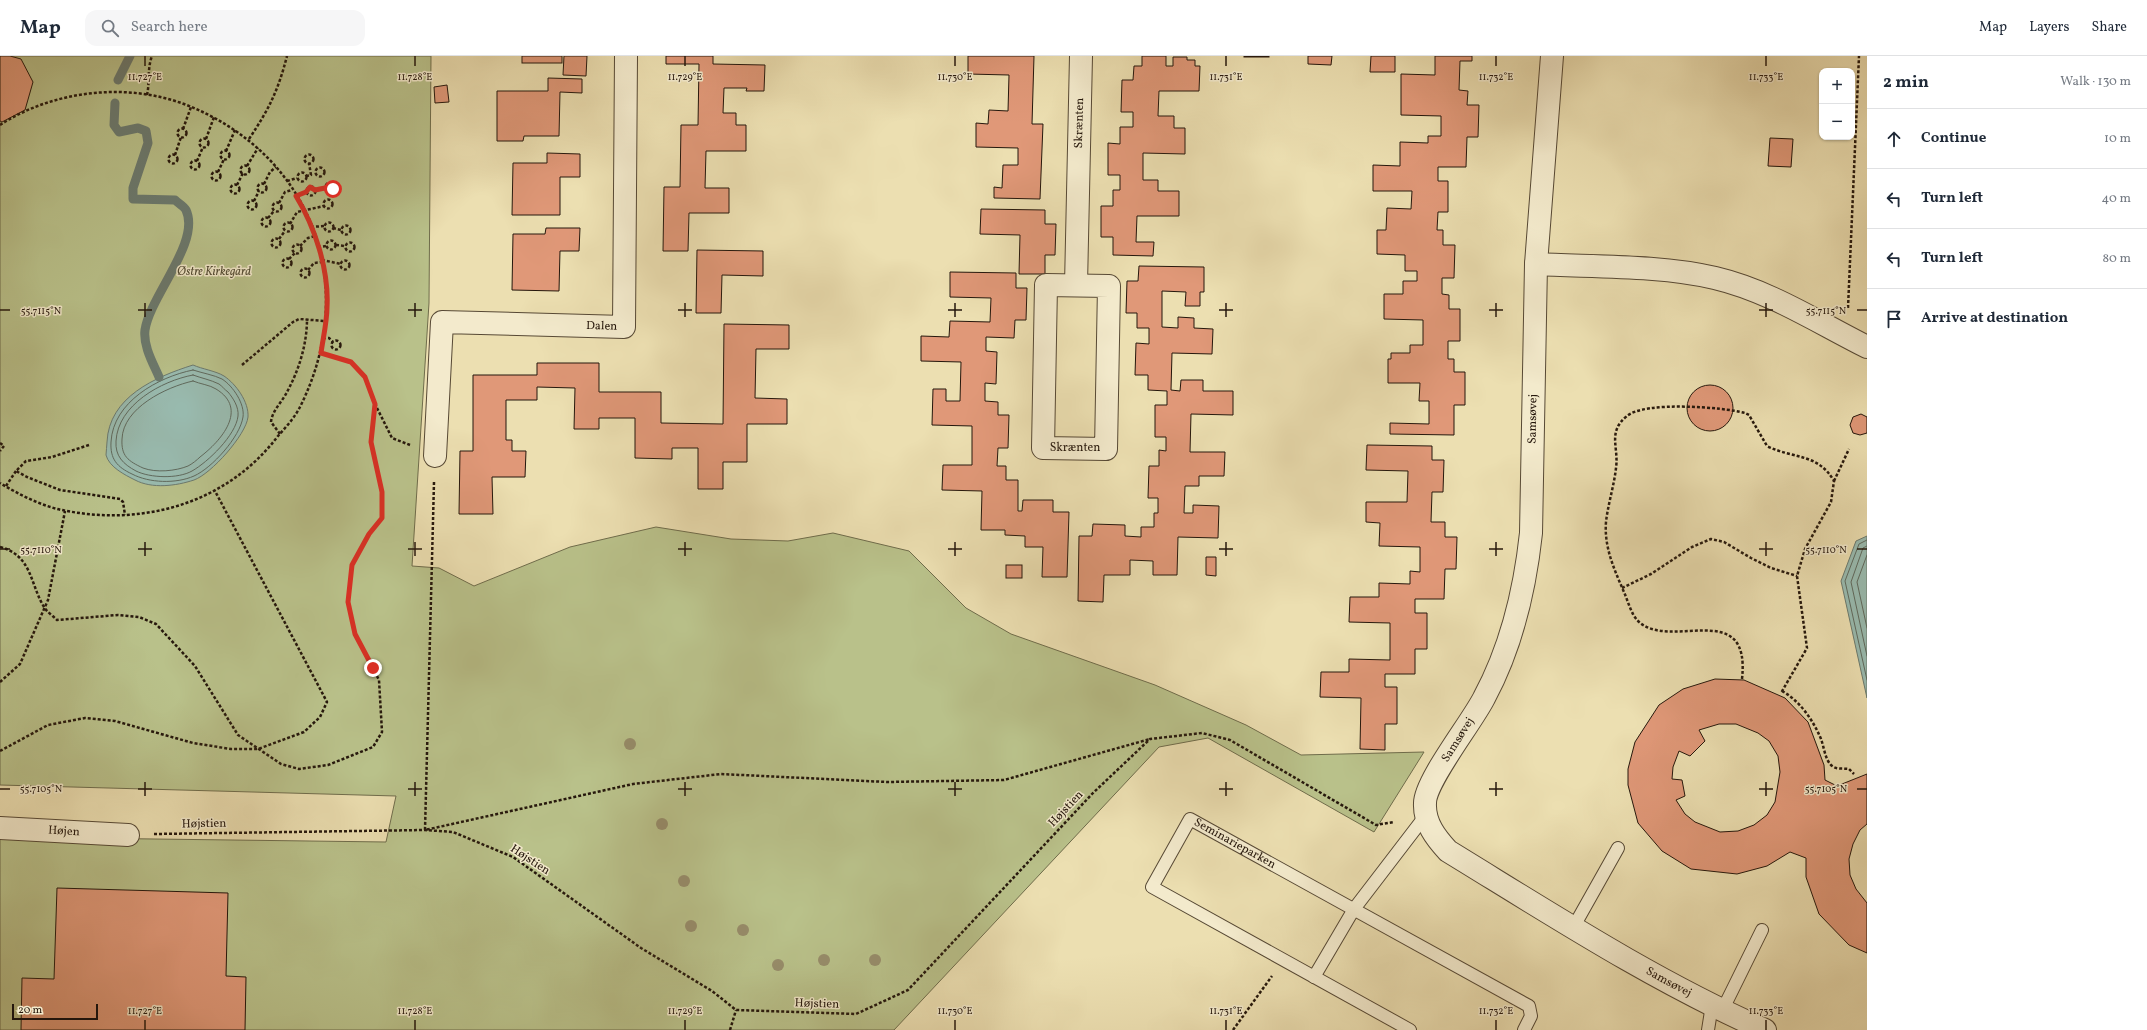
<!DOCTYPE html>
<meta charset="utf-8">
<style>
:root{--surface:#fff;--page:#f6f6f7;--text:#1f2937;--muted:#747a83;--line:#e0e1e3}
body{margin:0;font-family:Vollkorn,serif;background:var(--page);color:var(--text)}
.controls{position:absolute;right:12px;top:12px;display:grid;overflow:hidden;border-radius:8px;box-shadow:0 1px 3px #0004}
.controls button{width:36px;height:36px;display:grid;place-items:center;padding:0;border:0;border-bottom:1px solid var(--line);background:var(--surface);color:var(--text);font:20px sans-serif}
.scale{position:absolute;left:12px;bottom:10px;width:86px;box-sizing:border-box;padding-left:4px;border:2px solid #25170c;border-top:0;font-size:11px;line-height:14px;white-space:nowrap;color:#25170c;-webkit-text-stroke:3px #f3eacc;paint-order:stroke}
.stop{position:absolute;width:12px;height:12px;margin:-9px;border:3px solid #d93025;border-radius:50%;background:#fff}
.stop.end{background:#d93025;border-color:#fff;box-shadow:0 1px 4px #0008}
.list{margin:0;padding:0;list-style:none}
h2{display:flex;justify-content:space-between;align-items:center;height:52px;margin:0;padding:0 16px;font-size:17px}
h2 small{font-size:13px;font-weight:400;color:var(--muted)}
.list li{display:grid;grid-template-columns:26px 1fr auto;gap:12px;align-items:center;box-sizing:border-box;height:60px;padding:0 16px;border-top:1px solid var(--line)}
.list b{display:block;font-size:15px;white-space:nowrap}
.list em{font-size:13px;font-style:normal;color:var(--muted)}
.icon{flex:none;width:22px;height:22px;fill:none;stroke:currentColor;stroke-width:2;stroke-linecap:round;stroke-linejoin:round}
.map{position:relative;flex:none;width:1867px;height:974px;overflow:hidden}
header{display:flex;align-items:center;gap:24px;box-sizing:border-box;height:56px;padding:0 20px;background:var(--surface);border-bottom:1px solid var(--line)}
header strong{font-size:19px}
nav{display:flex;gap:22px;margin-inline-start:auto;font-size:14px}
.search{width:280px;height:36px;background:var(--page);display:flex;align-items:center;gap:10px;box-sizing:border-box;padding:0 14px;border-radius:12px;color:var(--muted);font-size:15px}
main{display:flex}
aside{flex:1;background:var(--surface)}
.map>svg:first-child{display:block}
.green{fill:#b9c18a;stroke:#6f6c4b}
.water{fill:#99bcb1;stroke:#6b7a6f}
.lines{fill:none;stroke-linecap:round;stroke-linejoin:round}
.shore{stroke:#5f6a5e;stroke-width:1}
.stream{stroke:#6b7a6f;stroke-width:9}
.building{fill:#e09878;stroke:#25170c;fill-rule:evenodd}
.lane-casing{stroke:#574935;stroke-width:14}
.street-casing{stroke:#574935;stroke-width:24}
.path{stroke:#25170c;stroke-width:2.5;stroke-dasharray:3 2;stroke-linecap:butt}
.lane{stroke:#f3eacc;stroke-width:12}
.street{stroke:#f3eacc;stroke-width:22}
.tree{fill:#978d6b}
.route{stroke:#d93025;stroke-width:5}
.ticks{fill:none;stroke:#25170c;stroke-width:1.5}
.labels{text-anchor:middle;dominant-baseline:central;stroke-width:3;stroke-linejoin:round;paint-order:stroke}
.street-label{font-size:12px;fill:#25170c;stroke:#f3eacc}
.park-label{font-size:12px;font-style:italic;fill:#514a32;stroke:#f3eacc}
.ticks-label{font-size:10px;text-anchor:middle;fill:#25170c;stroke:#f3eacc;stroke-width:3;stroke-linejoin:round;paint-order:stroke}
</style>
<header>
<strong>Map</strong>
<div class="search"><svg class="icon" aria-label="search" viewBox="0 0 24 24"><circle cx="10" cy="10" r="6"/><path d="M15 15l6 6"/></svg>Search here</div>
<nav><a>Map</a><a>Layers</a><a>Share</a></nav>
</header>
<main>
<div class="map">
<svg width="1867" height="974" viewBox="0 0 1867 974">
<rect width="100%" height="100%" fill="#ecdfb1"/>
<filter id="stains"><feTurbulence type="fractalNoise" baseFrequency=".005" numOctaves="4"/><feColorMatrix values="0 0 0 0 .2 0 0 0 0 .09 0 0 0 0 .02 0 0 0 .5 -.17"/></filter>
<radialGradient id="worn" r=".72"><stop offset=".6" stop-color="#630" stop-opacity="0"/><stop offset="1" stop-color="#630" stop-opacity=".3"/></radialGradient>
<polygon class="green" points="0,0 431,0 429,247 412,510 439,512 474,530 570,491 656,471 731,483 788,485 833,477 909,495 966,552 1011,578 1155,629 1246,669 1301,699 1424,696 1374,776 1208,682 1159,691 894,974 0,974 0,781 386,786 396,740 0,729"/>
<g class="water">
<path d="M 193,309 C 202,313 216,315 224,320 C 236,328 249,346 248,361 C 246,379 211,418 194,424 C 176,430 152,433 135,424 C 125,419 109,411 106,399 C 106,395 107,390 107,386 C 109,341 155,321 193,309 Z"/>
<polygon points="1867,480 1867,642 1841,525 1856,485"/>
</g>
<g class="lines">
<g class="shore">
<path d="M 193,314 C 202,317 214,319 222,323 C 233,330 245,348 243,361 C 240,381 212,412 194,420 C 176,428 149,427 132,418 C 117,411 110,403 111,386 C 113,346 158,321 193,314 Z"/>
<path d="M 193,319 C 201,322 211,324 219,328 C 222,330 225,334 228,336 C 233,342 239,351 238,360 C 236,379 208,406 192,415 C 178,423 150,422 136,415 C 123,408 115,400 116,385 C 118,349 161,325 193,319 Z"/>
<path d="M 193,325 C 200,328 210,329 216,333 C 249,353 221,385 200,401 C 197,404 192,408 188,410 C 176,415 156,417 143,412 C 128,405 121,400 122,383 C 123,352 166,331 193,325 Z"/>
<polyline points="1867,484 1859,488 1845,525 1867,624"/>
<polyline points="1867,490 1863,492 1851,526 1867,600"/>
<polyline points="1867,499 1857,526 1867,572"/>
</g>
<g class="stream">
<polyline points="118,24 130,0"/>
<path d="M 115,47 L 114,69 L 119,76 L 138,72 L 146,75 L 148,87 L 133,132 L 133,143 L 175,144 C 178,147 184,150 186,154 C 201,186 150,240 145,274 C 143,290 153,307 159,321"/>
</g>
</g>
<g class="building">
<polygon points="0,0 10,0 21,3 33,26 25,54 2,66 0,65"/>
<rect x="522" y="0" width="40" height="7"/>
<polygon points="564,0 587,0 586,20 563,19"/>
<polygon points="666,0 713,0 713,8 765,9 764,35 746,35 747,32 724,32 723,57 736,57 736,69 746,69 746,95 706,95 705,132 729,132 729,157 689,157 688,195 663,195 664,131 680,131 681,69 698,69 699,8 666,8"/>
<polygon points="968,0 1034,0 1032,68 1043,68 1040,143 994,142 994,131 1002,132 1003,109 1018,109 1018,92 976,91 976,67 988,68 989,54 1008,55 1009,19 968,18"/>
<polygon points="1142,0 1166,0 1166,10 1173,10 1173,1 1187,1 1187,4 1195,4 1195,10 1200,10 1199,35 1159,35 1158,60 1174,60 1174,72 1185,72 1185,98 1143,97 1143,124 1158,124 1158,135 1179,135 1179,160 1137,160 1136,186 1154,186 1153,200 1113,199 1113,181 1101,181 1101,150 1113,150 1113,134 1120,134 1120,119 1108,119 1108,87 1120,88 1120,71 1133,71 1133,56 1121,56 1122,24 1133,24 1134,10 1142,10"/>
<rect x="1244" y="0" width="25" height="1"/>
<polygon points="1308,0 1332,0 1331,9 1308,8"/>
<polygon points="1371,0 1395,0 1395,16 1370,16"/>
<polygon points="1435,0 1472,0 1472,5 1460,5 1459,34 1468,35 1467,49 1479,49 1478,81 1467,81 1466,111 1438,111 1438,125 1448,125 1448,156 1438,156 1437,174 1443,174 1443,189 1455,189 1454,222 1442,222 1442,238 1449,239 1449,253 1460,253 1460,285 1448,285 1448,303 1454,303 1454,316 1465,316 1465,349 1454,349 1454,379 1390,378 1390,367 1429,368 1429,345 1419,345 1420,327 1388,327 1388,303 1391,303 1391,297 1410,297 1410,289 1423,289 1423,264 1384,263 1384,238 1403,238 1403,225 1417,225 1417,215 1405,215 1405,199 1377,198 1377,174 1386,174 1387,152 1411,153 1412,135 1373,135 1373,109 1400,110 1400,86 1428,87 1428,80 1441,80 1441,60 1401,59 1401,18 1435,19"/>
<polygon points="548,22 582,23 582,37 560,36 559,80 524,80 523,85 497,85 497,35 548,35"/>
<polygon points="447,29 449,46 435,47 434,31"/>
<polygon points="1770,82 1793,83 1791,111 1768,110"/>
<polygon points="547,97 580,98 580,121 560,121 560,159 512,159 513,107 547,107"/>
<polygon points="981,153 1045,154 1045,168 1056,168 1055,199 1045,199 1045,218 1019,218 1020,179 980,178"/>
<polygon points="546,172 580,172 579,195 560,195 559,235 512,234 513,178 545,178"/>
<polygon points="697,194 763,195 763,220 722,219 721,257 696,257"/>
<polygon points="1139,210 1204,211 1204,236 1200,236 1200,250 1185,250 1186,236 1162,235 1162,271 1178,272 1178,261 1194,262 1194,272 1213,273 1212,298 1172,297 1171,334 1180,335 1181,324 1203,324 1203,335 1233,335 1233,359 1191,358 1190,396 1225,396 1224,420 1199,420 1199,430 1185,430 1184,457 1193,457 1193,449 1219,450 1218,482 1178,481 1177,519 1153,519 1153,505 1130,504 1130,519 1104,519 1103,546 1078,545 1079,480 1092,480 1093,468 1125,469 1125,480 1141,481 1141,471 1154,471 1154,457 1158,457 1158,442 1148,442 1149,410 1159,410 1159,394 1166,395 1166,381 1155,381 1155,349 1167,349 1167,335 1148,334 1148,319 1135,319 1136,287 1149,288 1149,272 1137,272 1137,257 1126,257 1127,225 1138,225"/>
<polygon points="950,216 1016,217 1016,232 1027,232 1026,264 1015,264 1014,282 986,281 986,295 997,296 996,328 985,327 985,345 998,346 998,359 1009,359 1008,392 998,392 997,410 1006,410 1006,424 1018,424 1018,455 1022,455 1023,444 1053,444 1053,456 1069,456 1067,521 1042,521 1043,491 1025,491 1025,480 1005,479 1005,474 981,474 982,435 942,434 943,409 972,409 972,370 932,369 933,333 946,333 946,345 960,345 961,306 921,305 921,280 949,281 950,265 990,266 991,242 950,241"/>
<polygon points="724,268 789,269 789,293 756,293 755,342 787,343 787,368 747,368 747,406 723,406 723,433 698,433 698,392 672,392 672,403 635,402 635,362 599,362 599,373 574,373 575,332 537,331 537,344 506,344 506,384 512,384 512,395 526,395 525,421 492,421 493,458 459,458 460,395 473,395 473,319 537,319 537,307 599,307 599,336 661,336 661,367 723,368"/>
<circle cx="1710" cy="352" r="23"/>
<polygon points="1861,358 1867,361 1867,377 1860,379 1853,377 1850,369 1853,361"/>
<polygon points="1367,389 1432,390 1432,404 1444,404 1443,436 1432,436 1431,466 1445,466 1445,481 1457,481 1456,513 1445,513 1444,543 1415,543 1415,557 1427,557 1427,593 1415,593 1415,618 1385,618 1385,631 1397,631 1397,668 1385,668 1385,694 1360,693 1361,642 1320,641 1321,616 1349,616 1349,603 1390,604 1390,567 1349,566 1350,541 1379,541 1379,527 1410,528 1410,515 1420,516 1420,491 1379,490 1380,467 1366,466 1366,446 1407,446 1408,415 1366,414"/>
<polygon points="1206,501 1216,501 1216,520 1206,519"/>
<rect x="1006" y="509" width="16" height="13"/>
<path d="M 1715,623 L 1744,624 L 1785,642 L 1808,666 L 1824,709 L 1825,724 L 1837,730 L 1867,718 L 1867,768 L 1860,774 L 1853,788 L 1849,803 L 1850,819 L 1856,833 L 1867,847 L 1867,897 L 1849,889 L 1819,858 L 1806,821 L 1806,802 L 1790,796 L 1767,810 L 1737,818 L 1691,813 L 1662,795 L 1638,767 L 1628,729 L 1628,713 L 1635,686 L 1659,649 L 1683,633 ZM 1719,668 L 1736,668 L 1758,677 L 1769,685 L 1778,700 L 1780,716 L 1775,746 L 1767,759 L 1754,769 L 1738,775 L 1720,776 L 1695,766 L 1685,758 L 1676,744 L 1685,740 L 1682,724 L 1672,723 L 1673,711 L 1679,695 L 1690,700 L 1705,685 L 1699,674 Z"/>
<polygon points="57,832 228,837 226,920 246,921 245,974 21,974 22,922 54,923"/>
</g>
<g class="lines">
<defs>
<g id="lane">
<polyline points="1573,872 1618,792"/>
<polyline points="1314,921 1354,853 1426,759"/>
<polyline points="1722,955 1762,874"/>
<path id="s1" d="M 1410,974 L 1152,831 L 1190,763 L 1529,950 L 1531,960 L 1524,974"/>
<polyline points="1708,974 1712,949"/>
</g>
<g id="street">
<path id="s2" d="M 1552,0 L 1536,208 L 1531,477 C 1525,533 1511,592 1484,642 C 1472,666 1425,725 1425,747 C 1424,767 1436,782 1448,795 C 1551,858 1654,925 1765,974"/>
<path d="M 1536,208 C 1591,211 1661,209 1715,222 C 1770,235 1817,266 1867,291"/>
<polygon points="1046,229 1109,230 1106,393 1043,392"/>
<path id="s3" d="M 1076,229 L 1081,0"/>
<path id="s4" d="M 435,400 L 442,266 L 624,271 L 626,0"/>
<path id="s5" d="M 0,772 L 128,779"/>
</g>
</defs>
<use href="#lane" class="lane-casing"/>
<use href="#street" class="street-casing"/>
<g class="path">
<path d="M 147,39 C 150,26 147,13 152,0"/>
<path d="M 0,69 C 52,35 125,26 184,48 C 312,97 361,229 300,351 C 295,361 286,371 278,380 C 228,446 147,470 67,455 C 43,451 20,439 0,427"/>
<circle cx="182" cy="77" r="4.5"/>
<polyline points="183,73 191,51"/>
<circle cx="204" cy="87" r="4.5"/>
<polyline points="206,83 214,61"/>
<path d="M 249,83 C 269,53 278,35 287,0"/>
<circle cx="225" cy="99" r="4.5"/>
<polyline points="226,95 235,74"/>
<circle cx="309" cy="103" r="4.5"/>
<circle cx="173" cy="103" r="4.5"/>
<polyline points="175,99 181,81"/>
<circle cx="195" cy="109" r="4.5"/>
<polyline points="197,105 203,91"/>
<circle cx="245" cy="114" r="4.5"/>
<polyline points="247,110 258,92"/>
<circle cx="320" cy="116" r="4.5"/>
<circle cx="216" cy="120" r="4.5"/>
<polyline points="218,116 224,103"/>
<circle cx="302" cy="121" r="4.5"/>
<polyline points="306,120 311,119 309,107"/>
<polyline points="287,125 297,122"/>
<circle cx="330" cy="131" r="4.5"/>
<circle cx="262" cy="132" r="4.5"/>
<polyline points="264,128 270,116 276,111"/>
<circle cx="235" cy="133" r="4.5"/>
<polyline points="237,129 243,117"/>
<circle cx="311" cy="135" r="4.5"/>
<polyline points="315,134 325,132"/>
<polyline points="296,140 306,136"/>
<circle cx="328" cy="148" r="4.5"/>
<circle cx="252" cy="149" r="4.5"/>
<polyline points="254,145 259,135"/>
<circle cx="277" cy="151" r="4.5"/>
<polyline points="279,147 285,136 292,134"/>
<circle cx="266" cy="166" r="4.5"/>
<polyline points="268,162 274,155"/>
<circle cx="288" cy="171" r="4.5"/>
<circle cx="329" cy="171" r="4.5"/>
<polyline points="290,168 297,156 324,150"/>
<circle cx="346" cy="174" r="4.5"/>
<polyline points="311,171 324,170"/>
<polyline points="333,172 341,174"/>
<circle cx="276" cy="187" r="4.5"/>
<polyline points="279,183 285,175"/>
<circle cx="331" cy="189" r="4.5"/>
<circle cx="350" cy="191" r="4.5"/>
<circle cx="297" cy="193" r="4.5"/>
<polyline points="336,189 345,190"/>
<polyline points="300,190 308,182 315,180"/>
<polyline points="318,191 327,190"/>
<circle cx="287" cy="207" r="4.5"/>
<polyline points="289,203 295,197"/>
<polyline points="322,204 341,208"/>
<circle cx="345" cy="209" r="4.5"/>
<circle cx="305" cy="217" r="4.5"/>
<polyline points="308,214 314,207 323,206"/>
<polyline points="1848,252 1859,0"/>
<polyline points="323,282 329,282 333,286"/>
<circle cx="336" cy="289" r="4.5"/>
<polyline points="321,297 351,306 365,321 377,352 392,382 410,389"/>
<polyline points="242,309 293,266 299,263 325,265"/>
<path d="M 280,378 L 271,366 C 272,355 282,346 287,336 C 299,314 307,288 307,263"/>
<polyline points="0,387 4,390 0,395"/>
<polyline points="89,389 52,401 26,405 16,415 27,421 60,434 120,443 123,446 125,459"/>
<polyline points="1834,425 1849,393"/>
<polyline points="434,426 425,774 633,728 721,718 887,726 1004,724 1150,683"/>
<polyline points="6,430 16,415"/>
<path d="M 0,491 C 32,499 30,528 44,551 C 47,556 53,560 57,564 L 118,559 L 139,561 L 156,568 L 195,610 L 238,679 L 281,708 L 299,713 L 328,709 L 373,691 L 382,676 L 379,624 L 355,578 L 348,546 L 352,509 L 369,478 L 382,462 L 382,436 L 371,386 L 375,349"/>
<polyline points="1622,532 1651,518 1692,491 1711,483 1724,486 1751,502 1771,512 1797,520"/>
<path d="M 1742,623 C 1751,540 1669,596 1638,565 C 1631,558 1628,545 1624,536 C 1614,513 1604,491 1606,466 C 1608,448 1614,430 1616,412 C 1619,391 1607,376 1627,360 C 1644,345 1723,351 1745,357 L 1749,359 L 1767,390 C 1793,403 1818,397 1834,425 L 1831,446 L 1805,493 L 1797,520 L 1807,592 L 1781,637"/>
<polyline points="0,626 20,608 48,544 65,455"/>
<path d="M 1782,635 C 1800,645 1813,664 1821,683 C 1824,691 1825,703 1831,709 C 1836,714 1843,712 1849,713 L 1854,718"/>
<polyline points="0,695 48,669 85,662 115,665 193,687 231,693 258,693 304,676 320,661 327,646 215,435"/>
<polyline points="154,778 425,774 453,776 513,801 641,892 712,935 736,954 856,958 908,934 1093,737 1150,683 1202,677 1230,684 1376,769 1394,766"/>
<polyline points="730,974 736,954"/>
<polyline points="1233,974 1272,920"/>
</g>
<use href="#lane" class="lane"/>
<use href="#street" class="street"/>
</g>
<g class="tree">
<circle cx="630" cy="688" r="6"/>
<circle cx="662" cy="768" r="6"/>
<circle cx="684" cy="825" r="6"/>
<circle cx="691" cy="870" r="6"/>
<circle cx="743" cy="874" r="6"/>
<circle cx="824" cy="904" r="6"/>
<circle cx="875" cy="904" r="6"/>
<circle cx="778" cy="909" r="6"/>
</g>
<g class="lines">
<path class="route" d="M 333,133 L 330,136 L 325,132 L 315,134 L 310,131 L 306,136 L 296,140 C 315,171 329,214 327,251 C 327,266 323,282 321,297 L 351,306 L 365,321 L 375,348 L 371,386 L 382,436 L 382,462 L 369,478 L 352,509 L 348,546 L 355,578 L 373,612"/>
</g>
<path class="ticks" d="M 145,0 L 145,10M 415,0 L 415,10M 685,0 L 685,10M 955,0 L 955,10M 1226,0 L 1226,10M 1496,0 L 1496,10M 1766,0 L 1766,10M 145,247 L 145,261M 415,247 L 415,261M 685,247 L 685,261M 955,247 L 955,261M 1226,247 L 1226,261M 1496,247 L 1496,261M 1766,247 L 1766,261M 0,254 L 10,254M 138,254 L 152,254M 408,254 L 422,254M 678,254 L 692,254M 948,254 L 962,254M 1219,254 L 1233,254M 1489,254 L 1503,254M 1759,254 L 1773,254M 1857,254 L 1867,254M 145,486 L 145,500M 415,486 L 415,500M 685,486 L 685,500M 955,486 L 955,500M 1226,486 L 1226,500M 1496,486 L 1496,500M 1766,486 L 1766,500M 0,493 L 10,493M 138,493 L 152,493M 408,493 L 422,493M 678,493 L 692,493M 948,493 L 962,493M 1219,493 L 1233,493M 1489,493 L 1503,493M 1759,493 L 1773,493M 1857,493 L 1867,493M 145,726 L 145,740M 415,726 L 415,740M 685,726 L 685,740M 955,726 L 955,740M 1226,726 L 1226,740M 1496,726 L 1496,740M 1766,726 L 1766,740M 0,733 L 10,733M 138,733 L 152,733M 408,733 L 422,733M 678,733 L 692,733M 948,733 L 962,733M 1219,733 L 1233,733M 1489,733 L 1503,733M 1759,733 L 1773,733M 1857,733 L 1867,733M 145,964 L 145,974M 415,964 L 415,974M 685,964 L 685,974M 955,964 L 955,974M 1226,964 L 1226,974M 1496,964 L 1496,974M 1766,964 L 1766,974"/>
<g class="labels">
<g class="street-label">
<text stroke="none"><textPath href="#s3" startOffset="162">Skrænten</textPath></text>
<text stroke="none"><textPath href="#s4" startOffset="294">Dalen</textPath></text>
<text transform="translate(1533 363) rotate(-89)">Samsøvej</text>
<text x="1075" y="392">Skrænten</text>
<text transform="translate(1458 684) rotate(-58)">Samsøvej</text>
<text transform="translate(1066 753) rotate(-47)">Højstien</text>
<text transform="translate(204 768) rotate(-1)">Højstien</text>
<text stroke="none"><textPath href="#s5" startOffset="64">Højen</textPath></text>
<text stroke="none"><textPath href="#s1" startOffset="424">Seminarieparken</textPath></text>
<text transform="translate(530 804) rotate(33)">Højstien</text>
<text stroke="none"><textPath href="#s2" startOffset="1083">Samsøvej</textPath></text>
<text transform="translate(817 948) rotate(2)">Højstien</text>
</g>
<g class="park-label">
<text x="214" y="216">Østre Kirkegård</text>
</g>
</g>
<g class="ticks-label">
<text x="145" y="24">11.727°E</text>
<text x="415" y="24">11.728°E</text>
<text x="685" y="24">11.729°E</text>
<text x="955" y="24">11.730°E</text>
<text x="1226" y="24">11.731°E</text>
<text x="1496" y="24">11.732°E</text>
<text x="1766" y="24">11.733°E</text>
<text x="41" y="258">55.7115°N</text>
<text x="1826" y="258">55.7115°N</text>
<text x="41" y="497">55.7110°N</text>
<text x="1826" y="497">55.7110°N</text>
<text x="41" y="736">55.7105°N</text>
<text x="1826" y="736">55.7105°N</text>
<text x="145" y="958">11.727°E</text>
<text x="415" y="958">11.728°E</text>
<text x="685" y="958">11.729°E</text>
<text x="955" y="958">11.730°E</text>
<text x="1226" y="958">11.731°E</text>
<text x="1496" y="958">11.732°E</text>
<text x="1766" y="958">11.733°E</text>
</g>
<rect width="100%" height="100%" filter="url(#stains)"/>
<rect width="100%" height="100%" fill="url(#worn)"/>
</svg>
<div class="controls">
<button>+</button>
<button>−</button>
</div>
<div class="scale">20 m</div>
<div class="stop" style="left:333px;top:133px"></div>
<div class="stop end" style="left:373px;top:612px"></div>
</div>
<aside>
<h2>2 min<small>Walk · 130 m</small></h2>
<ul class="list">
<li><svg class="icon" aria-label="ahead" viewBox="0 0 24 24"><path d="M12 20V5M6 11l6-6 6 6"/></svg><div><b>Continue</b></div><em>10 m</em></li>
<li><svg class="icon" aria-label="left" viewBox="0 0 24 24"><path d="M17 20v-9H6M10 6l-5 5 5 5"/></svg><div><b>Turn left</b></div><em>40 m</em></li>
<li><svg class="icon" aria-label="left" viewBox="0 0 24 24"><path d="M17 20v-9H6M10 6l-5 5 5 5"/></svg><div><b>Turn left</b></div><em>80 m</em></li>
<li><svg class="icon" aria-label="arrive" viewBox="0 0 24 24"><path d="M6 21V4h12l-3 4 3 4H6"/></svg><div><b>Arrive at destination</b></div></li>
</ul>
</aside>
</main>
